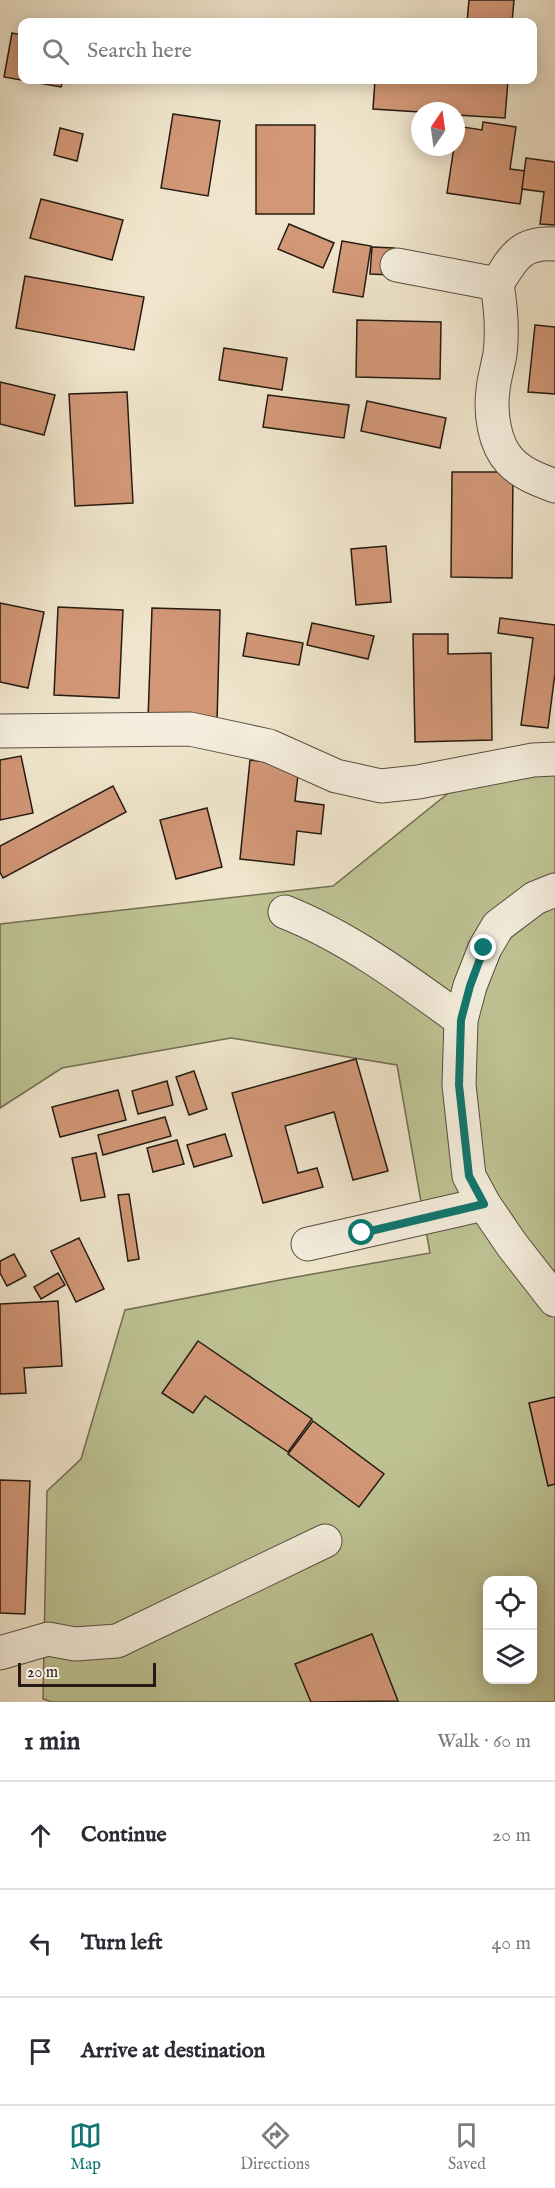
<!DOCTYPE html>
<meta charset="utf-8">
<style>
:root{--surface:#fff;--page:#f7f7f7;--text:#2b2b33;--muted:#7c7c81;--line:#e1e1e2;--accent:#0f766e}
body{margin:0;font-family:"IM FELL English",serif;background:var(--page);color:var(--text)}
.controls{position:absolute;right:18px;bottom:18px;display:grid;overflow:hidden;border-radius:12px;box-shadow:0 3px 15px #0003}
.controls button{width:54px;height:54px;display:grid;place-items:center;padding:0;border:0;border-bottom:2px solid var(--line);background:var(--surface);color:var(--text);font:30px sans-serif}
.compass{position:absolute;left:411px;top:102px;width:54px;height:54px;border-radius:50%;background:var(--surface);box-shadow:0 3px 15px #0003;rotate:13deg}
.scale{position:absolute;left:18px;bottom:15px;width:138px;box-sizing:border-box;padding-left:6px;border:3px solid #241b12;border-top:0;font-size:16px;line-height:21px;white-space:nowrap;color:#241b12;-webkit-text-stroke:4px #f5eede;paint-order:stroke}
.stop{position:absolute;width:18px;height:18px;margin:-14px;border:4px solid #0f766e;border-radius:50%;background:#fff}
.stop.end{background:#0f766e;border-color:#fff;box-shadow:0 2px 6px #0008}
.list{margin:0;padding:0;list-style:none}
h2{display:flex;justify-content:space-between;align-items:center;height:78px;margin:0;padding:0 24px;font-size:26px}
h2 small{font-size:20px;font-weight:400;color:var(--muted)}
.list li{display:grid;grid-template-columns:39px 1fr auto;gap:18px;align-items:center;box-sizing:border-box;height:108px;padding:0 24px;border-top:2px solid var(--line)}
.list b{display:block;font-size:22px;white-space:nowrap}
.list em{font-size:20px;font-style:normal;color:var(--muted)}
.icon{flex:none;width:33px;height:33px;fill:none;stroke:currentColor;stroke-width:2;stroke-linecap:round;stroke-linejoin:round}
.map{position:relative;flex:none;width:555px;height:1702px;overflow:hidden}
.search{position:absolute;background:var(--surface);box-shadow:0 3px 15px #0003;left:18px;right:18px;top:18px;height:66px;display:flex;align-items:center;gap:15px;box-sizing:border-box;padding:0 21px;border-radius:12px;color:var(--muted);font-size:22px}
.sheet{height:402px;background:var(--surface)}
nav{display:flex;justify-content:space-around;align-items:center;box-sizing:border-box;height:84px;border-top:2px solid var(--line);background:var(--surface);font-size:16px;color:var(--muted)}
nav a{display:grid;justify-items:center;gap:3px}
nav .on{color:var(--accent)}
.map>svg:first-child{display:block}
.green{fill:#bec394;stroke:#716f53;stroke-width:1.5;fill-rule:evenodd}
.building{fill:#d29777;stroke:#241b12;stroke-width:1.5}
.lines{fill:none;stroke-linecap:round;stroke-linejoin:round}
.minor-casing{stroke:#574e40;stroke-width:35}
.minor{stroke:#f5eede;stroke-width:33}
.route{stroke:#0f766e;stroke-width:8}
</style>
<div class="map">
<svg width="555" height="1702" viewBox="0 0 555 1702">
<rect width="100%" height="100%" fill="#f0e5cc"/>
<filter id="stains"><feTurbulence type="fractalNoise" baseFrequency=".00333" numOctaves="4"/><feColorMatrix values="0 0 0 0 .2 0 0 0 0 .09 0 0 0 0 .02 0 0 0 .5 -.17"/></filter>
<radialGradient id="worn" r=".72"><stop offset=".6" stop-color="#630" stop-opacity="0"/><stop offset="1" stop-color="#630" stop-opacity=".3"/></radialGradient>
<path class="green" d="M 555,772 L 555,1702 L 52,1702 L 43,1699 L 47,1491 L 81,1459 L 125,1310 L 285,1279 L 430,1253 L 397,1065 L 231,1038 L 62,1068 L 0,1108 L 0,924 L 333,886 L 456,787 ZM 488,1580 L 532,1580 L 532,1680 L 488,1680 Z"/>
<g class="building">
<polygon points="469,0 514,0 512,22 467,22"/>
<polygon points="12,33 22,35 22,80 63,80 61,87 4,77"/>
<polygon points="375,80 508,80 505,118 456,115 456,111 420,112 373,109"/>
<polygon points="173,114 220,121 208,196 161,188"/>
<polygon points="483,122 516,127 510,169 525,171 520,204 447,193 454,147 456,147 457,126 482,130"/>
<polygon points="256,125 315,125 314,214 256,214"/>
<polygon points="60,128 83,134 77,161 54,155"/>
<polygon points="526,158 555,162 555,225 540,224 544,192 522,189"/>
<polygon points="41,199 123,220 112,260 30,238"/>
<polygon points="289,224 334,243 323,268 278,249"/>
<polygon points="342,241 371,246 363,297 333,292"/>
<polygon points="372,247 394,248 392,275 370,274"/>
<polygon points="25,276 144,297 134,350 16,328"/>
<polygon points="357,320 441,322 440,379 356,377"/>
<polygon points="535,325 555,327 555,394 528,392"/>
<polygon points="224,348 287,358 282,390 219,380"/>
<polygon points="0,382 55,395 44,435 0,424"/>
<polygon points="127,392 133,503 75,506 69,394"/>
<polygon points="268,395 349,405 344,438 263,427"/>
<polygon points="367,401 446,418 440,448 361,431"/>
<polygon points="452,472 513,472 512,578 451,577"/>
<polygon points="386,546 391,602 356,605 351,549"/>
<polygon points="0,603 44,612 28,688 0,682"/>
<polygon points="58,607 123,610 119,698 54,695"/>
<polygon points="152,608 220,610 217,722 148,719"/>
<polygon points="500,618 555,625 555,673 548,728 521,725 533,638 498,633"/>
<polygon points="312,623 374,636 368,659 307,645"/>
<polygon points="247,633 303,643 299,665 243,656"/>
<polygon points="413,634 448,634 448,654 491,653 492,740 415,742"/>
<polygon points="21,756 33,813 0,820 0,760"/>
<polygon points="250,760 299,766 295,801 324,805 321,834 297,831 294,865 240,859"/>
<polygon points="113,786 126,812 3,878 0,872 0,846"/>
<polygon points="207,808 222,867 176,879 160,820"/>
<polygon points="356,1059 388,1171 353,1180 334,1112 285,1126 298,1173 317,1168 323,1187 263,1203 232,1093"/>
<polygon points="194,1071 207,1109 189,1115 176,1077"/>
<polygon points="167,1081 173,1105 138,1114 132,1091"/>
<polygon points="118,1090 126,1120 60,1137 52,1107"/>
<polygon points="165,1117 171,1136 103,1155 98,1135"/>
<polygon points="225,1134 232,1156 194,1167 187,1145"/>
<polygon points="177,1140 184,1164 153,1172 147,1148"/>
<polygon points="96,1153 105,1197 81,1201 72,1158"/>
<polygon points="129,1194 139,1259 128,1261 118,1195"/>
<polygon points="79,1238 104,1289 76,1302 51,1251"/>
<polygon points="14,1254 26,1276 7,1286 0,1273 0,1261"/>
<polygon points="58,1273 65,1285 41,1299 34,1287"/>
<polygon points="58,1301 62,1366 24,1368 26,1393 0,1394 0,1304"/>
<polygon points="198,1341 312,1419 288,1452 205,1396 193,1413 162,1393"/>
<polygon points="555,1397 555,1484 548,1486 529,1403"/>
<polygon points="313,1421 384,1474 359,1507 288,1454"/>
<polygon points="0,1480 30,1481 25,1614 0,1613"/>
<polygon points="372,1634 398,1701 311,1702 295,1664"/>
</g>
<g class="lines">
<defs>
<g id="minor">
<path d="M 397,265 L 497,284 C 501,308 503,330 500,354 C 498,366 494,378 493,390 C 490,413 494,444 510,461 C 522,474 539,480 555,486"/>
<path d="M 497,284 C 513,258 520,242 555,244"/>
<polyline points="0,731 190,729 269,746 336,776 381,786 418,782 533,760 555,759"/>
<polyline points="555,890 535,898 498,926 485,948 470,986 461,1020 459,1085 469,1176 484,1204 512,1245 555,1300"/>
<path d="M 285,912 C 348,937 406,980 461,1020"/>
<polyline points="308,1244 484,1204"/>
<polyline points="0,1653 48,1639 75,1644 117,1641 325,1541"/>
</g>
</defs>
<use href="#minor" class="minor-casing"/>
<use href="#minor" class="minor"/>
</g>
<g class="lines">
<polyline class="route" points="362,1233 484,1204 469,1176 459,1085 461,1020 470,986 484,948"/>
</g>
<rect width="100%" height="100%" filter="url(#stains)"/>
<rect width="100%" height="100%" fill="url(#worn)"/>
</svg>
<div class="controls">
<button><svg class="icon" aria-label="locate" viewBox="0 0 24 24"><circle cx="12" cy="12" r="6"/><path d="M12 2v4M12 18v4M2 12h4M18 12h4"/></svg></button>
<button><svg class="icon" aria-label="layers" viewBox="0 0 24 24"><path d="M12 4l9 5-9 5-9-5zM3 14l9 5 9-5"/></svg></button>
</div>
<svg class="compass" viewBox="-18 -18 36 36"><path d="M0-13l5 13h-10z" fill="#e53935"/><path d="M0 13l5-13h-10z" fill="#7c7c81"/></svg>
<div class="scale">20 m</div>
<div class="stop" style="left:362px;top:1233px"></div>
<div class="stop end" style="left:484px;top:948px"></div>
<div class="search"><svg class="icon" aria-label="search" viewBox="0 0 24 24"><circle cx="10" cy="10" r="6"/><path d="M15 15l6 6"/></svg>Search here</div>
</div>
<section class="sheet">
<h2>1 min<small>Walk · 60 m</small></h2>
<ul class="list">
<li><svg class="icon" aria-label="ahead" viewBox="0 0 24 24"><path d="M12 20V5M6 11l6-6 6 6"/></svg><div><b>Continue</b></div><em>20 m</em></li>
<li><svg class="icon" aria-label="left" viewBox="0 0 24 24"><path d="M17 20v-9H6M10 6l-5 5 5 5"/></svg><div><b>Turn left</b></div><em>40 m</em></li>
<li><svg class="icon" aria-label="arrive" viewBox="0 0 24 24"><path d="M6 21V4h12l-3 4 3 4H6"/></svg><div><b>Arrive at destination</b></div></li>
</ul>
</section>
<nav>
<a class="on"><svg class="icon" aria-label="map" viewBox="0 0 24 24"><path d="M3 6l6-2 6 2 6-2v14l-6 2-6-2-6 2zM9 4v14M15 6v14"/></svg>Map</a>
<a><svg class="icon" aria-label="directions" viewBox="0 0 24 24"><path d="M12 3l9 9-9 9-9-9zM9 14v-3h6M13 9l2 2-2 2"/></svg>Directions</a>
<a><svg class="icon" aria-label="saved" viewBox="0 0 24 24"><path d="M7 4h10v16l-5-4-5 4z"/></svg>Saved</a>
</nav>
